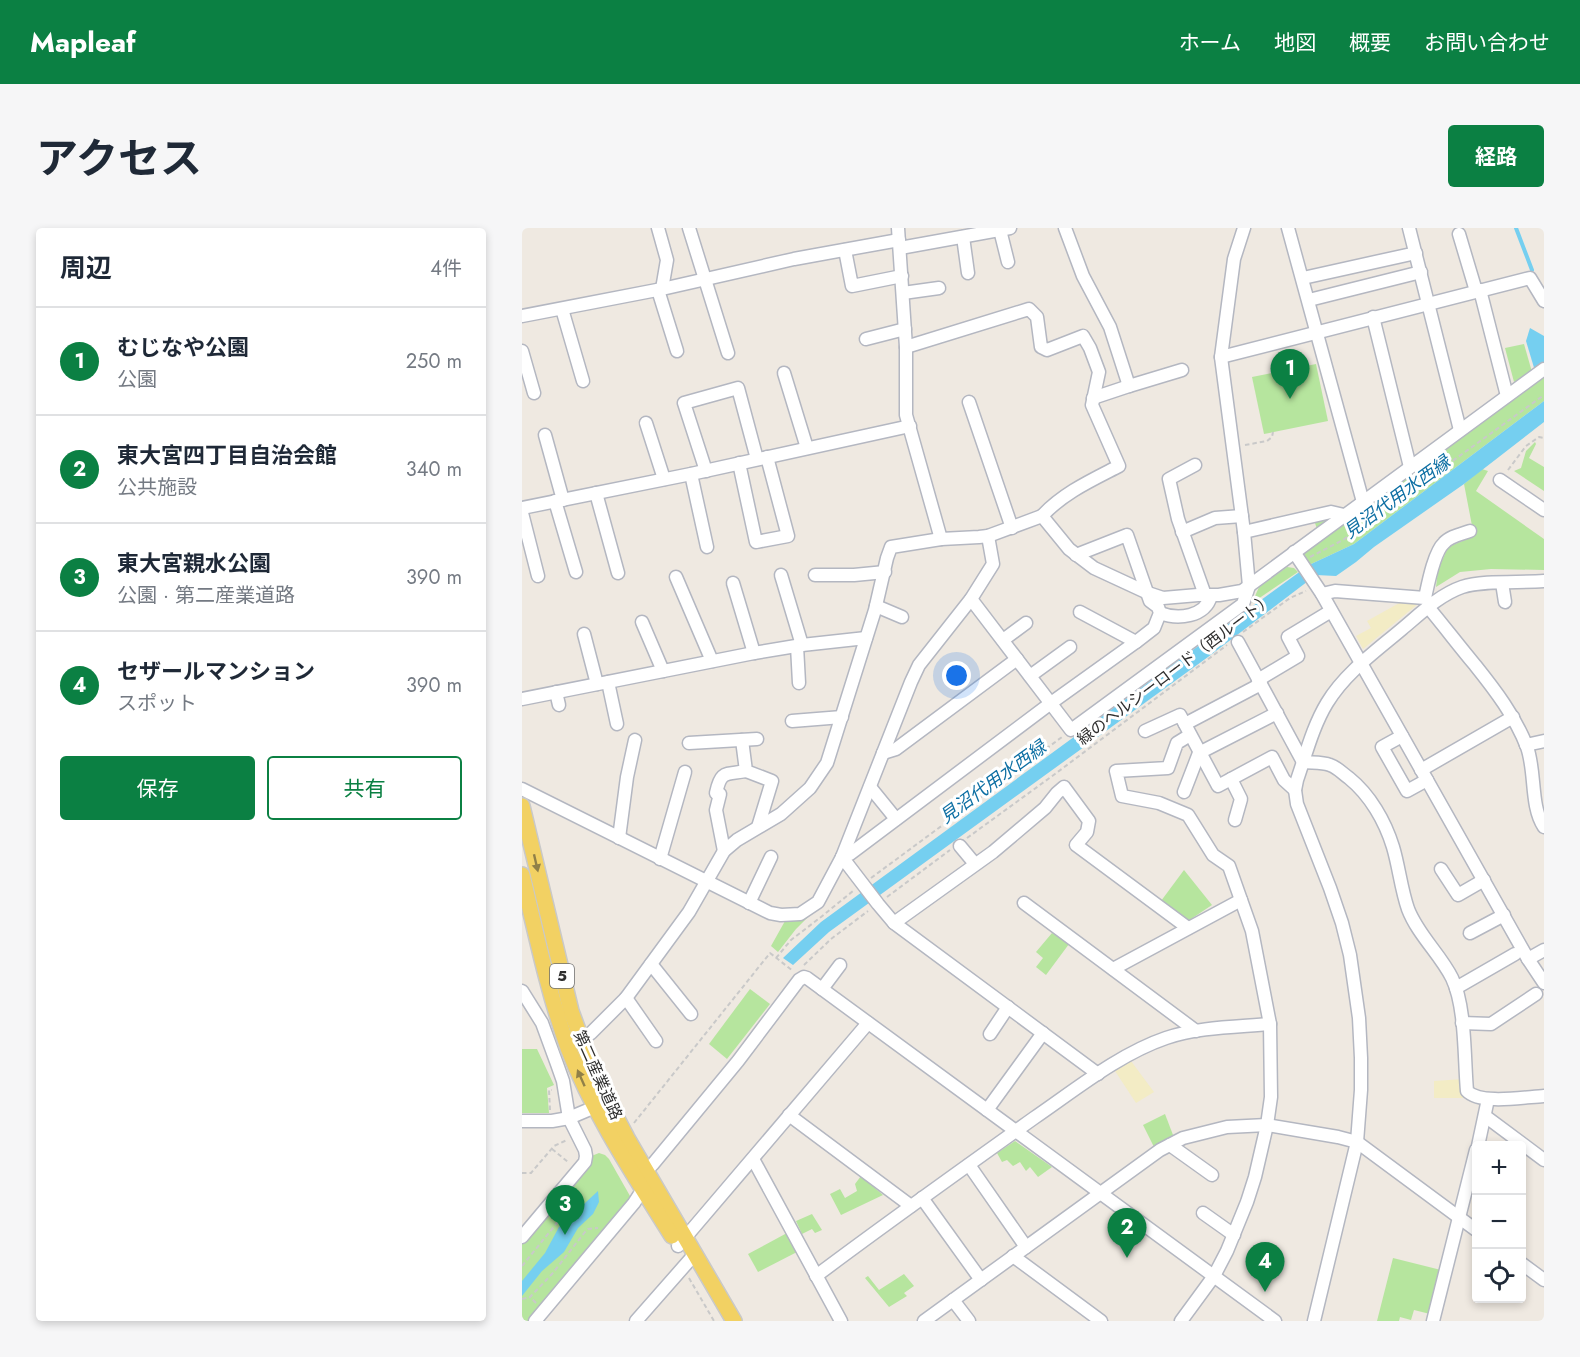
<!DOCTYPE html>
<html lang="ja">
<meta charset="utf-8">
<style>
:root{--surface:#fff;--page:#f6f6f7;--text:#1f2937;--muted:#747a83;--line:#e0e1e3;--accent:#0b8043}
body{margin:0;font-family:Jost,"Noto Sans JP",sans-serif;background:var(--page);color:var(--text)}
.controls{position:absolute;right:18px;bottom:18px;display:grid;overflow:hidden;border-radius:6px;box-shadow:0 3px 9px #0003}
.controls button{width:54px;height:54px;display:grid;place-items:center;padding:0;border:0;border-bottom:2px solid var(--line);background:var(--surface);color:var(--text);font:30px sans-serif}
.you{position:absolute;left:435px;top:448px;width:21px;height:21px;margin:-15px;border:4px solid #fff;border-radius:50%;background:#1a73e8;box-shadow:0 0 0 9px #1a73e833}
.badge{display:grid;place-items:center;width:39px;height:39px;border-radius:50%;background:var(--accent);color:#fff;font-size:20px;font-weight:700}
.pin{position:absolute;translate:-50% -50px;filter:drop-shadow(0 2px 3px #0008)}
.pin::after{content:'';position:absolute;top:32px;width:21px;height:18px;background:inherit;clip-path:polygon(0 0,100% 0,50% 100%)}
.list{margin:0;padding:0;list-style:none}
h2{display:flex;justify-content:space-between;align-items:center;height:78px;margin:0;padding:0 24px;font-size:26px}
h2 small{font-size:20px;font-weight:400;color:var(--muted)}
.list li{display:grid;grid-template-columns:39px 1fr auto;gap:18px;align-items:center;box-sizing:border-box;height:108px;padding:0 24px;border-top:2px solid var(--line)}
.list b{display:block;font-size:22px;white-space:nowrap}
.list p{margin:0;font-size:20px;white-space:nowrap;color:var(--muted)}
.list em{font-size:20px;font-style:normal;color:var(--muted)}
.actions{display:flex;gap:12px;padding:18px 24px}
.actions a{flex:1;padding:14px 0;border:2px solid var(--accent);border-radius:6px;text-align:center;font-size:21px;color:var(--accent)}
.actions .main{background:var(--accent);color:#fff}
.icon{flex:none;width:33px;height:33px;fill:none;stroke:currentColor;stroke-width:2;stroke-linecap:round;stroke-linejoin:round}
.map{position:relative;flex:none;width:1022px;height:1093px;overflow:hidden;border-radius:6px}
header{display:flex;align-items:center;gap:36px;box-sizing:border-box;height:84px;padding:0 30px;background:var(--accent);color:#fff}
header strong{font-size:28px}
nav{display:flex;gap:33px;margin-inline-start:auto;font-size:21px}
.intro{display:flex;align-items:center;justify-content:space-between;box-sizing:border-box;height:144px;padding:0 36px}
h1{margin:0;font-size:42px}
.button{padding:15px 27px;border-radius:6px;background:var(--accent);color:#fff;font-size:21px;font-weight:700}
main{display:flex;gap:36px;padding:0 36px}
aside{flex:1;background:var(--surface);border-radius:6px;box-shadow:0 3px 9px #0003}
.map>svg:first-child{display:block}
.green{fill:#b6e59e}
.sand{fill:#f3ecc5}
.water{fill:#75cff0}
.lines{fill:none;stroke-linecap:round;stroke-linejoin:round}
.stream{stroke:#75cff0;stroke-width:4}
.minor-casing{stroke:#b4b7c1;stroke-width:15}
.major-casing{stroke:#c9c9c9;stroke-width:18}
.path{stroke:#c9c9c9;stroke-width:2;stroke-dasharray:4.5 3;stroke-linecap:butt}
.minor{stroke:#fff;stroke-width:12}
.major{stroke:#f2d163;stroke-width:15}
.oneway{fill:#908048}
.labels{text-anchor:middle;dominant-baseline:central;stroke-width:6;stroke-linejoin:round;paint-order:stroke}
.shield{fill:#fff;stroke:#6d6d6d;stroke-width:1.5}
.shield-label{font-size:15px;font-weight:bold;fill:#2e2e2e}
.street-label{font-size:16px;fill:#2e2e2e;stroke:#fff}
.water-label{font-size:18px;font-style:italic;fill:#0d6fa3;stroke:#fff}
</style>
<header>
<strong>Mapleaf</strong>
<nav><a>ホーム</a><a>地図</a><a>概要</a><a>お問い合わせ</a></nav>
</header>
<div class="intro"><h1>アクセス</h1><a class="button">経路</a></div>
<main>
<aside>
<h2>周辺<small>4件</small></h2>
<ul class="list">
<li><span class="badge">1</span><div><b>むじなや公園</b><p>公園</p></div><em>250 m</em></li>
<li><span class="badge">2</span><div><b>東大宮四丁目自治会館</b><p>公共施設</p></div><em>340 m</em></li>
<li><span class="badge">3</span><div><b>東大宮親水公園</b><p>公園 · 第二産業道路</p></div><em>390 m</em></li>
<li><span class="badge">4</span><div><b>セザールマンション</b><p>スポット</p></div><em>390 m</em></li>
</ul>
<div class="actions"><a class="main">保存</a><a>共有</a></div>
</aside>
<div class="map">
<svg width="1022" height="1093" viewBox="0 0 1022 1093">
<rect width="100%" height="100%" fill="#efe9e1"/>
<g class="green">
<polygon points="1002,116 1010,144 992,154 983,120"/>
<polygon points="794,136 806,193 742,206 730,149"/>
<polygon points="1022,141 1022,173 832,316 787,337 776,321 796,304 792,292 815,288"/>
<polygon points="1013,214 1014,216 1007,230 1022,239 1022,263 992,243 999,240 1004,223"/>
<polygon points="960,241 966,243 954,263 1022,311 1022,342 969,341 938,344 914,359 916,342 926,319 952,308 942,256"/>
<polygon points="765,339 772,340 776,344 730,375 737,359"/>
<polygon points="662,642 690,677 666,693 639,673"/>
<polygon points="287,688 274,701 256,724 249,718 263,693 273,692"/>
<polygon points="530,705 547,716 524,747 514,739 521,730 514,724"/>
<polygon points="228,761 248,776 205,831 187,816"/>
<polygon points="0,821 15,821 32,857 25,860 27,885 0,885"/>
<polygon points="643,886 651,907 632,919 621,897"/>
<polygon points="493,913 530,939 516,949 508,939 504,943 498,934 491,938 485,932 480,934 475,925"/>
<polygon points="77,925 83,927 87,931 112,975 13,1093 0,1093 0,1009 67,929"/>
<polygon points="339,948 361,967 319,987 308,966 318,961 323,970 335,963 333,956"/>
<polygon points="290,986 300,1002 293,1005 290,1001 280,1006 274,993"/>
<polygon points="265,1005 275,1024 236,1044 226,1026"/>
<polygon points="871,1030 919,1042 908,1086 892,1082 889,1092 878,1089 877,1093 855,1093"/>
<polygon points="382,1046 392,1058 382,1065 385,1068 367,1079 343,1050 346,1048 357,1062"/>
</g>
<g class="sand">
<polygon points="879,374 897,375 841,421 834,408 849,400 845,393"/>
<polygon points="609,833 632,864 614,875 593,843"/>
<polygon points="941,851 941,870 912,870 912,853"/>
</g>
<g class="water">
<polygon points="1008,100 1022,108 1022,136 1013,143 1004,113"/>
<polygon points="1022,173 1022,194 942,256 852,319 834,334 814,348 794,347 686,429 307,704 271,737 261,730 299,694 787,337 832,316"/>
<polygon points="76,963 77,974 71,986 56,1000 42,1024 20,1043 0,1068 0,1053 23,1025 37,999"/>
</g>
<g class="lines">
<polyline class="stream" points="994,0 1010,42"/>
<defs>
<g id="minor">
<polyline points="136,0 145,32 140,61"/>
<polyline points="167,0 206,125"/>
<polyline points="376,0 384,119 384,187 419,311"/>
<polyline points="543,0 561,48 588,99 607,158"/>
<polyline points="766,0 841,274"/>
<polyline points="887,0 938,202"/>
<polyline points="478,2 486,34"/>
<polyline points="937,6 954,63"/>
<polyline points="441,9 446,45"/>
<polyline points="378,20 488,0"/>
<polyline points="323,22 330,58 380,48"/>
<polyline points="781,50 894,25"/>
<polyline points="136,62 155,123"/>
<polyline points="958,62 985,168"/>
<polyline points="381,65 417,60"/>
<polyline points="787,72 899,44"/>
<polyline points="40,81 61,153"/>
<polyline points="0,88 140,61 272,31 377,12"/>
<polyline points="851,89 888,239"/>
<polyline points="344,111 383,101"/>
<path d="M 384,119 L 507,81 L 515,89 L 519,119 L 525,122 L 561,108 L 568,120 L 577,144 L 570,177 L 597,238 C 570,252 541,265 520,288"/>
<polyline points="0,123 12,165"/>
<polyline points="699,129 1008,50 1022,73"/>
<polyline points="262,145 285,220"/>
<polyline points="571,170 607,158 660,142"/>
<polyline points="447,174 490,300"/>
<polyline points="124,195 142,251"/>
<polyline points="23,207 41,272"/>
<polyline points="217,235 234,314 266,308 245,229"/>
<polyline points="673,237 647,251 656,291 683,367"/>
<polyline points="184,243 162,175 216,160 235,231"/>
<polyline points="169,246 185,319"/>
<polyline points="978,252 1022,282"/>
<polyline points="74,265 96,345"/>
<polyline points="33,273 54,344"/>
<polyline points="0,280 169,246 388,198"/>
<polyline points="0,285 16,348"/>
<polyline points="660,304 693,290 720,288"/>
<polyline points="722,304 809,284 822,287"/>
<polyline points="772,324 800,366 1006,731 1022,755"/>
<polyline points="259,347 280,417"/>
<polyline points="293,347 332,347 363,344"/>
<polyline points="154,349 190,433"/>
<polyline points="211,355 232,425"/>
<polyline points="980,355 983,374"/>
<polyline points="800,366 813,363 903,370 908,377"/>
<path d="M 903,370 C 906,356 912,324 922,315 C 928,308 940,306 948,303"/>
<polyline points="449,371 549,502 721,376 727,358 722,304 699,129 712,31 722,0"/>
<polyline points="354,378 380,389"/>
<path d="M 906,379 C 922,398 937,418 953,437 C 973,462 993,488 1005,519 C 1014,544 1008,578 1022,599"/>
<polyline points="558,384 614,414"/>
<path d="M 638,385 C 656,392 683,389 689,368"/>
<polyline points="120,394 141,443"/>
<polyline points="62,406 75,456"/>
<polyline points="481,412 504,395"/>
<path d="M 716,414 L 781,534 C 790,535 800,534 808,537 C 815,539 821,546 827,550 C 848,567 863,593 871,619 C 877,639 879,661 886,681 C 896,707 918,726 930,750 C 944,779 942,830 945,863 C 958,877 1003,869 1022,868"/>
<polyline points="275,418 277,455"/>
<polyline points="508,448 548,419"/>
<polyline points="736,452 776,428 766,409 809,383"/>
<polyline points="86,454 95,496"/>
<polyline points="34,464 37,477"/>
<polyline points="0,471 232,425 280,417 344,410"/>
<polyline points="270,493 320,489"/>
<polyline points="663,496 739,456"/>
<polyline points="623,503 658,487 696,558 750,529 762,552 773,562"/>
<polyline points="880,508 860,519 885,563 905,552"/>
<polyline points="220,512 224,543 250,553 236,599"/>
<polyline points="167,515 235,511"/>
<polyline points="1004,517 1022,513"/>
<polyline points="361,525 374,521 495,431"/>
<polyline points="899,542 991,489"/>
<polyline points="709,551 719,571 713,592"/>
<polyline points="348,559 374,591"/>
<polyline points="0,561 248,685 259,687 278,686 296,674 320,629 389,454 397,437 449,371 471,336 466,308"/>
<polyline points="662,564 677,525 755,485"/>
<polyline points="97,610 105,549 113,512"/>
<polyline points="438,618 453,636"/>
<path d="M 202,623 L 194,582 L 198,566 L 194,565 C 199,542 203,547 224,543"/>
<polyline points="320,629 328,626 529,475 614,414 632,400 638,385 636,379 628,373 605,307 554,327"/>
<polyline points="320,629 356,676 372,695 576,846"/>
<polyline points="138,631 163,544"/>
<polyline points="919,641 936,667 962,652"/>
<polyline points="227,675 249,629"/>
<polyline points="502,675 674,803"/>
<polyline points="372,695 471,624 523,580 535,565 542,559 567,593 565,604 554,617 666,700"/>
<polyline points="948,705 982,687"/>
<polyline points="1006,731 1022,722"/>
<polyline points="129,736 169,786"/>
<polyline points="591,741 719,672"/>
<polyline points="934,760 993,726"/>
<polyline points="300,761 318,737"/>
<polyline points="0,763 20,795 35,836 41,853 47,890 63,922 64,928 63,934 0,1009"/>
<polyline points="104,770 134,813"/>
<polyline points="940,795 969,796 1014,766"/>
<polyline points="468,806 486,779"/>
<polyline points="59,811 69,805 104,770 167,684 202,623 215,612 259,586 288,560 305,535 353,382 365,330 369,319 419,311 457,309 466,308 520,288 547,321 572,340 626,365 641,370 676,367 697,367 720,363 1022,141"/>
<polyline points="465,882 521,805"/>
<polyline points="267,887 389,978"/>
<polyline points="963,888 1022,932"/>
<polyline points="0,893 30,893 47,890 80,876"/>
<polyline points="648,917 690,947"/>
<polyline points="956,918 966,871"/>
<polyline points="231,931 319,1093"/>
<polyline points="447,937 504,1019"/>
<polyline points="118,949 131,936 216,833 277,752 282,749 285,750 753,1093"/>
<polyline points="400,970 459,1052"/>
<polyline points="681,985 712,1007"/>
<polyline points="156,1018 346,795"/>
<polyline points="491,1028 579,1093"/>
<polyline points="999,1035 1022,1052"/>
<path d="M 294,1048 C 366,994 439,942 512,890 C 553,862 597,826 644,810 C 676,799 715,799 748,796"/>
<polyline points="431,1072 447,1093"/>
<polyline points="13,1093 112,975 121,961"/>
<polyline points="114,1093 172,1027"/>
<polyline points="402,1093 638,922 661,910 705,899 745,897 816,909 835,914 954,1002"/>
<polyline points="659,1093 692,1048 705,1023 725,974 733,949 745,897 749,869 748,796 730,703 707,638 691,627 666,587 637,575 600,568 594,543 646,540 655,515 668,507"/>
<path d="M 792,1093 L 835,914 L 839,862 L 839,830 L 837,790 L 828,727 L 820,695 L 808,660 L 775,576 L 773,562 L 775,552 C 784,526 791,498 805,475 C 823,445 854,423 880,401 C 898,386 917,367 940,359 C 961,352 998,355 1022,353"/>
<polyline points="911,1093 954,922"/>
</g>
<g id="major">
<polyline points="0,578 49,783 68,835 79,860 105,910 212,1093"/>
<path d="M 0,647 C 14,705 26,764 46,820 C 72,887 112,947 150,1008"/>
</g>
</defs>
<use href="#minor" class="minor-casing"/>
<use href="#major" class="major-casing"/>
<g class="path">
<polyline points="723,217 745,213 750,209 751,204"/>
<polyline points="986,242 1004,218 1017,209 1022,210"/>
<polyline points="788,329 821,312 1022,167"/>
<polyline points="721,404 768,370 784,363"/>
<polyline points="445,610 533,546 705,417"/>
<polyline points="349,650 540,509"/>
<polyline points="365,669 428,622"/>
<polyline points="254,730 269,712 299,689 331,663"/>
<polyline points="282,737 309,711 346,683"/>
<polyline points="28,882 27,862 30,862"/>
<polyline points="112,895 248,725 271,743"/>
<polyline points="30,921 46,934"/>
<polyline points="0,945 9,945 32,918 45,912"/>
<polyline points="0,1038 47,980 50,982 55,974 52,965"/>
<polyline points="167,1050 192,1093"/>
<polyline points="0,1071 8,1069"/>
<polyline points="14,1075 8,1069 30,1046 63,1004 66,1001 76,1000"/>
</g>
<use href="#minor" class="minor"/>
<use href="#major" class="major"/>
</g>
<defs><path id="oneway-solid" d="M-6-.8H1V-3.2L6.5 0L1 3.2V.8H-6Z" transform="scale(1.5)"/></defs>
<g class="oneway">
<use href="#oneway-solid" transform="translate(14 635) rotate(77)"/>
<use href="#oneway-solid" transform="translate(59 850) rotate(-114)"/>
</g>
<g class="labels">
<rect class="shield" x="28" y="736" width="24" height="24" rx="4.5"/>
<g class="shield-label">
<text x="40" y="748">5</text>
</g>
<g class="street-label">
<text transform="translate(653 441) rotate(-37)">緑のヘルシーロード（西ルート）</text>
<text transform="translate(76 847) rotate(66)">第二産業道路</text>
</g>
<g class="water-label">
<text transform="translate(875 269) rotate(-36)">見沼代用水西縁</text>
<text transform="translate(471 554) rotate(-36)">見沼代用水西緑</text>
</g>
</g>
</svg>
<div class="controls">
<button>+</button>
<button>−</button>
<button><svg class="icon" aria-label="locate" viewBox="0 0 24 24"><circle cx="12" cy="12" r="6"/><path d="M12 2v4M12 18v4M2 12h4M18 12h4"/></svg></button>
</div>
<div class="you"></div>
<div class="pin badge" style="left:768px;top:171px">1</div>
<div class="pin badge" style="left:605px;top:1030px">2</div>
<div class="pin badge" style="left:43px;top:1007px">3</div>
<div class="pin badge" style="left:743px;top:1064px">4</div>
</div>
</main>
